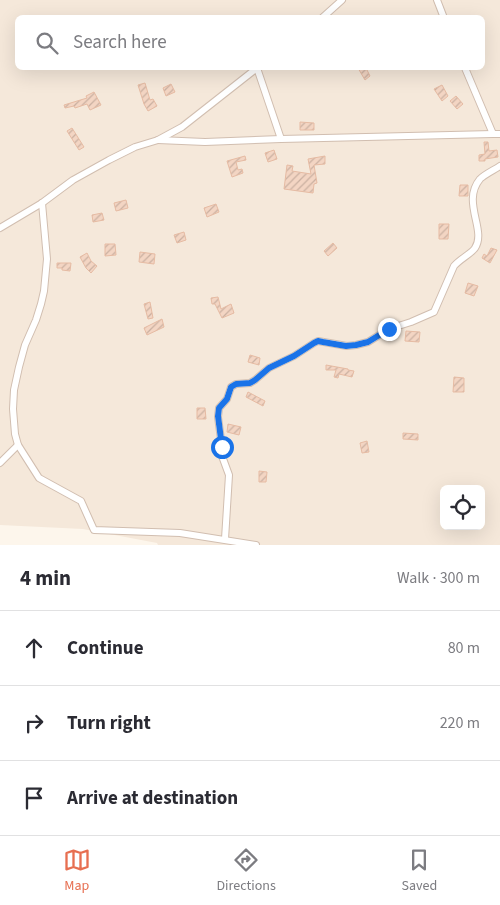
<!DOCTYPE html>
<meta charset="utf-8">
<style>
:root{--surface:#fff;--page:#f7f7f7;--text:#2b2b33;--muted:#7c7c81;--line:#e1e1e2;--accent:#e76f51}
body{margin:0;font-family:"Source Sans 3",sans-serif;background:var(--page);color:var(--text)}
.controls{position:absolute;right:15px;bottom:15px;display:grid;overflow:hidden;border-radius:8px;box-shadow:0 5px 20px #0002}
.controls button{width:45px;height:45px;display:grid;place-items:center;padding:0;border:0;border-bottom:1px solid var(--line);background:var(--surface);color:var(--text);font:25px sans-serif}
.stop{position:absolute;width:15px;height:15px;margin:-11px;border:4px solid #1a73e8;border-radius:50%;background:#fff}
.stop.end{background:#1a73e8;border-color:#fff;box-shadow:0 1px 5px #0008}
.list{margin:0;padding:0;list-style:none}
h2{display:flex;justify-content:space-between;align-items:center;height:65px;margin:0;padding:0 20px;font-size:21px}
h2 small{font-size:16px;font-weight:400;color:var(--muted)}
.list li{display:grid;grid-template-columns:32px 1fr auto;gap:15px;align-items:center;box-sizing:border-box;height:75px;padding:0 20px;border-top:1px solid var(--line)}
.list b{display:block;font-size:19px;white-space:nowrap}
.list em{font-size:16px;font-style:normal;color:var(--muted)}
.icon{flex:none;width:28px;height:28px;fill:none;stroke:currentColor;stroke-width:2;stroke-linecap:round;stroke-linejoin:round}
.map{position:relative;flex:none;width:500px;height:545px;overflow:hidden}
.search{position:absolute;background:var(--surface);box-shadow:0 5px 20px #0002;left:15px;right:15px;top:15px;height:55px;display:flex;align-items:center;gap:12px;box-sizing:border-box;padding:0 18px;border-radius:8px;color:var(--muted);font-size:19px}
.sheet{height:290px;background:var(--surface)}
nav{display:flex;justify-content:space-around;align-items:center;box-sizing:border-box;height:70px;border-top:1px solid var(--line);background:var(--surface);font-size:14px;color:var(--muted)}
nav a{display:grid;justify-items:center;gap:2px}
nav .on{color:var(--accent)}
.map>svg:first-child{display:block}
.residential{fill:#f5e8da;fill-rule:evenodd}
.building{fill:url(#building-hatch);stroke:#e6bba3}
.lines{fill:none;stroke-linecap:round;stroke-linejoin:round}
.minor-casing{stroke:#d1beb0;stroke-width:8}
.minor{stroke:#fff;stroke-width:6}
.route{stroke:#1a73e8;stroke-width:6}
</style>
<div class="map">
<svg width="500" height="545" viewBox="0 0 500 545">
<defs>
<pattern id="building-hatch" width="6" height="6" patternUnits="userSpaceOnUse" patternTransform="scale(1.25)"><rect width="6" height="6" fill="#f3d5c3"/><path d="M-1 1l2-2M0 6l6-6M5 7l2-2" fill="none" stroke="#cab0a1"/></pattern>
</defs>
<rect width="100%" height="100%" fill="#fdf6ec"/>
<path class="residential" d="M 0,0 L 500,0 L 500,545 L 158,545 L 157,543 L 83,529 L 0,525 ZM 18,18 L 482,18 L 482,68 L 18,68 ZM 444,489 L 481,489 L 481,526 L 444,526 Z"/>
<g class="building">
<polygon points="358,68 366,68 370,76 365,80"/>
<polygon points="145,83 150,100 153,99 157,106 148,111 144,104 138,85"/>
<polygon points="171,84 175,92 166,96 163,88"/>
<polygon points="442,85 448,96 442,101 434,89"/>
<polygon points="94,92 101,105 90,110 87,104 75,108 74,106 65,108 64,105 87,98 86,96"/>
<polygon points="456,96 463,104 457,109 450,101"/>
<polygon points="300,122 314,123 314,130 300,130"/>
<polygon points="72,128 84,147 79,150 67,131"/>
<polygon points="484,142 488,142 489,151 497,150 498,157 485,159 485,161 479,161 479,155 485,154"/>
<polygon points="274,150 277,159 268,162 265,153"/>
<polygon points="245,156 246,160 236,162 238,170 242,169 243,173 232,177 227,161"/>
<polygon points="325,156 325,164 314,165 317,183 314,184 313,193 284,189 287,165 293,166 292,171 311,174 308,159"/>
<polygon points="460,185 468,185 468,196 459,196"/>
<polygon points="126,200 128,208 116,211 114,203"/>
<polygon points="216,204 219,212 207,217 204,208"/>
<polygon points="102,213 104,220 93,222 92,215"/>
<polygon points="439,224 449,224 448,239 439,239"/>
<polygon points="184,232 186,240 177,243 174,235"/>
<polygon points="333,243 337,248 328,256 324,251"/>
<polygon points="105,244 115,244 116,255 105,256"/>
<polygon points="491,248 497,250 490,263 482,258 484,254 487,256"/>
<polygon points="140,252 155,254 154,264 139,262"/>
<polygon points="87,253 91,261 97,266 91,273 86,268 80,257"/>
<polygon points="57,263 71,263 70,271 62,270 62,268 57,268"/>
<polygon points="468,283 478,286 474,296 465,293"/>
<polygon points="218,297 221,309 231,304 234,313 222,318 215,304 212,304 211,298"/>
<polygon points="150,302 153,318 148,319 144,304"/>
<polygon points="162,319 164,327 147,335 144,328"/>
<polygon points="406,331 420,332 419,342 405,341"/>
<polygon points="250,355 260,358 259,365 248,362"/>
<polygon points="326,365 348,369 348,370 354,371 352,377 339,374 338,378 334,377 336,370 326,370"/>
<polygon points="454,377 464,378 464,392 453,392"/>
<polygon points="248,392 265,401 263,406 246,397"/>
<polygon points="197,408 205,408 206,419 197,419"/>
<polygon points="228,424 241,427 239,435 227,432"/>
<polygon points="403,433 418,434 418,440 403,439"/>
<polygon points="367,441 369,452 362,453 360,443"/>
<polygon points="259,471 267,472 266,482 259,482"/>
</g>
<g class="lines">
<defs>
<g id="minor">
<polyline points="437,0 444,18"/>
<polyline points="322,18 342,0"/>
<polyline points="257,68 281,139"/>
<polyline points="465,68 493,134 500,134"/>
<polyline points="158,140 205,142 281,139 493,134"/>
<polyline points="42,203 47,259 44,291 41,304 36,320 25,345 19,367 14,390 13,409 15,434 18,445 39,478 81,501 94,530 180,533 256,545"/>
<polyline points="0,228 42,203 73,180 109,160 135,147 158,140 182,127 257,68"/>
<polyline points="0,463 18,445"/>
<path d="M 225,539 L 229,475 L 222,456 L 222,447 L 218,417 L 219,408 L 227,399 L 231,387 L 236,384 L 250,383 L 255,380 L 269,368 L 294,356 L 314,343 L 318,341 L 347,346 L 356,345 L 368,342 L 389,329 L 411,322 L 434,312 L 454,266 C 460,259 472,253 475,248 C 487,230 461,202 480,179 C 485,174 494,170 500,166"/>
</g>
</defs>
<use href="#minor" class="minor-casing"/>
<use href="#minor" class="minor"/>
</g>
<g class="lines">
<polyline class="route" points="222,447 218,416 219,408 227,399 231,387 236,384 250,383 255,380 269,368 294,356 314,343 318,341 323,342 346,346 356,345 368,342 389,329"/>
</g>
</svg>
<div class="controls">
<button><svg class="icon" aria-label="locate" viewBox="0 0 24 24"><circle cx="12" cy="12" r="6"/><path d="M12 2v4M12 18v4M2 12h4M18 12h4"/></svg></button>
</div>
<div class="stop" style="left:222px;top:447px"></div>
<div class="stop end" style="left:389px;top:329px"></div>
<div class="search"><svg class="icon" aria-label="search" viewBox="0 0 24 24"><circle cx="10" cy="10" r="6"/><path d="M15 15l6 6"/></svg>Search here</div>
</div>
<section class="sheet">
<h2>4 min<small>Walk · 300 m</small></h2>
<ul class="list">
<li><svg class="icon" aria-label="ahead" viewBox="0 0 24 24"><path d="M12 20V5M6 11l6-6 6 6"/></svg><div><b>Continue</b></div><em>80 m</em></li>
<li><svg class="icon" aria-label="right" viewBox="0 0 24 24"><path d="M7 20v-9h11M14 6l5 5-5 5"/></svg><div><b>Turn right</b></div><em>220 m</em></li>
<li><svg class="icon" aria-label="arrive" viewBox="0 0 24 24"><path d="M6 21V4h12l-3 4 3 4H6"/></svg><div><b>Arrive at destination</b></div></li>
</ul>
</section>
<nav>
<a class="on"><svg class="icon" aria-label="map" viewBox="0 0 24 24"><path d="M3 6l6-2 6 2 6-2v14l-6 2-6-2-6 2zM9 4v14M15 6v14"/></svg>Map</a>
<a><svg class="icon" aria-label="directions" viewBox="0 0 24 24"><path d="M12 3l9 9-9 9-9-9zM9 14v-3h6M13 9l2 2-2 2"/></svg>Directions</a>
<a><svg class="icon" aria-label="saved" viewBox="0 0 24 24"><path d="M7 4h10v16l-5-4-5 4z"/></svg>Saved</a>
</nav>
